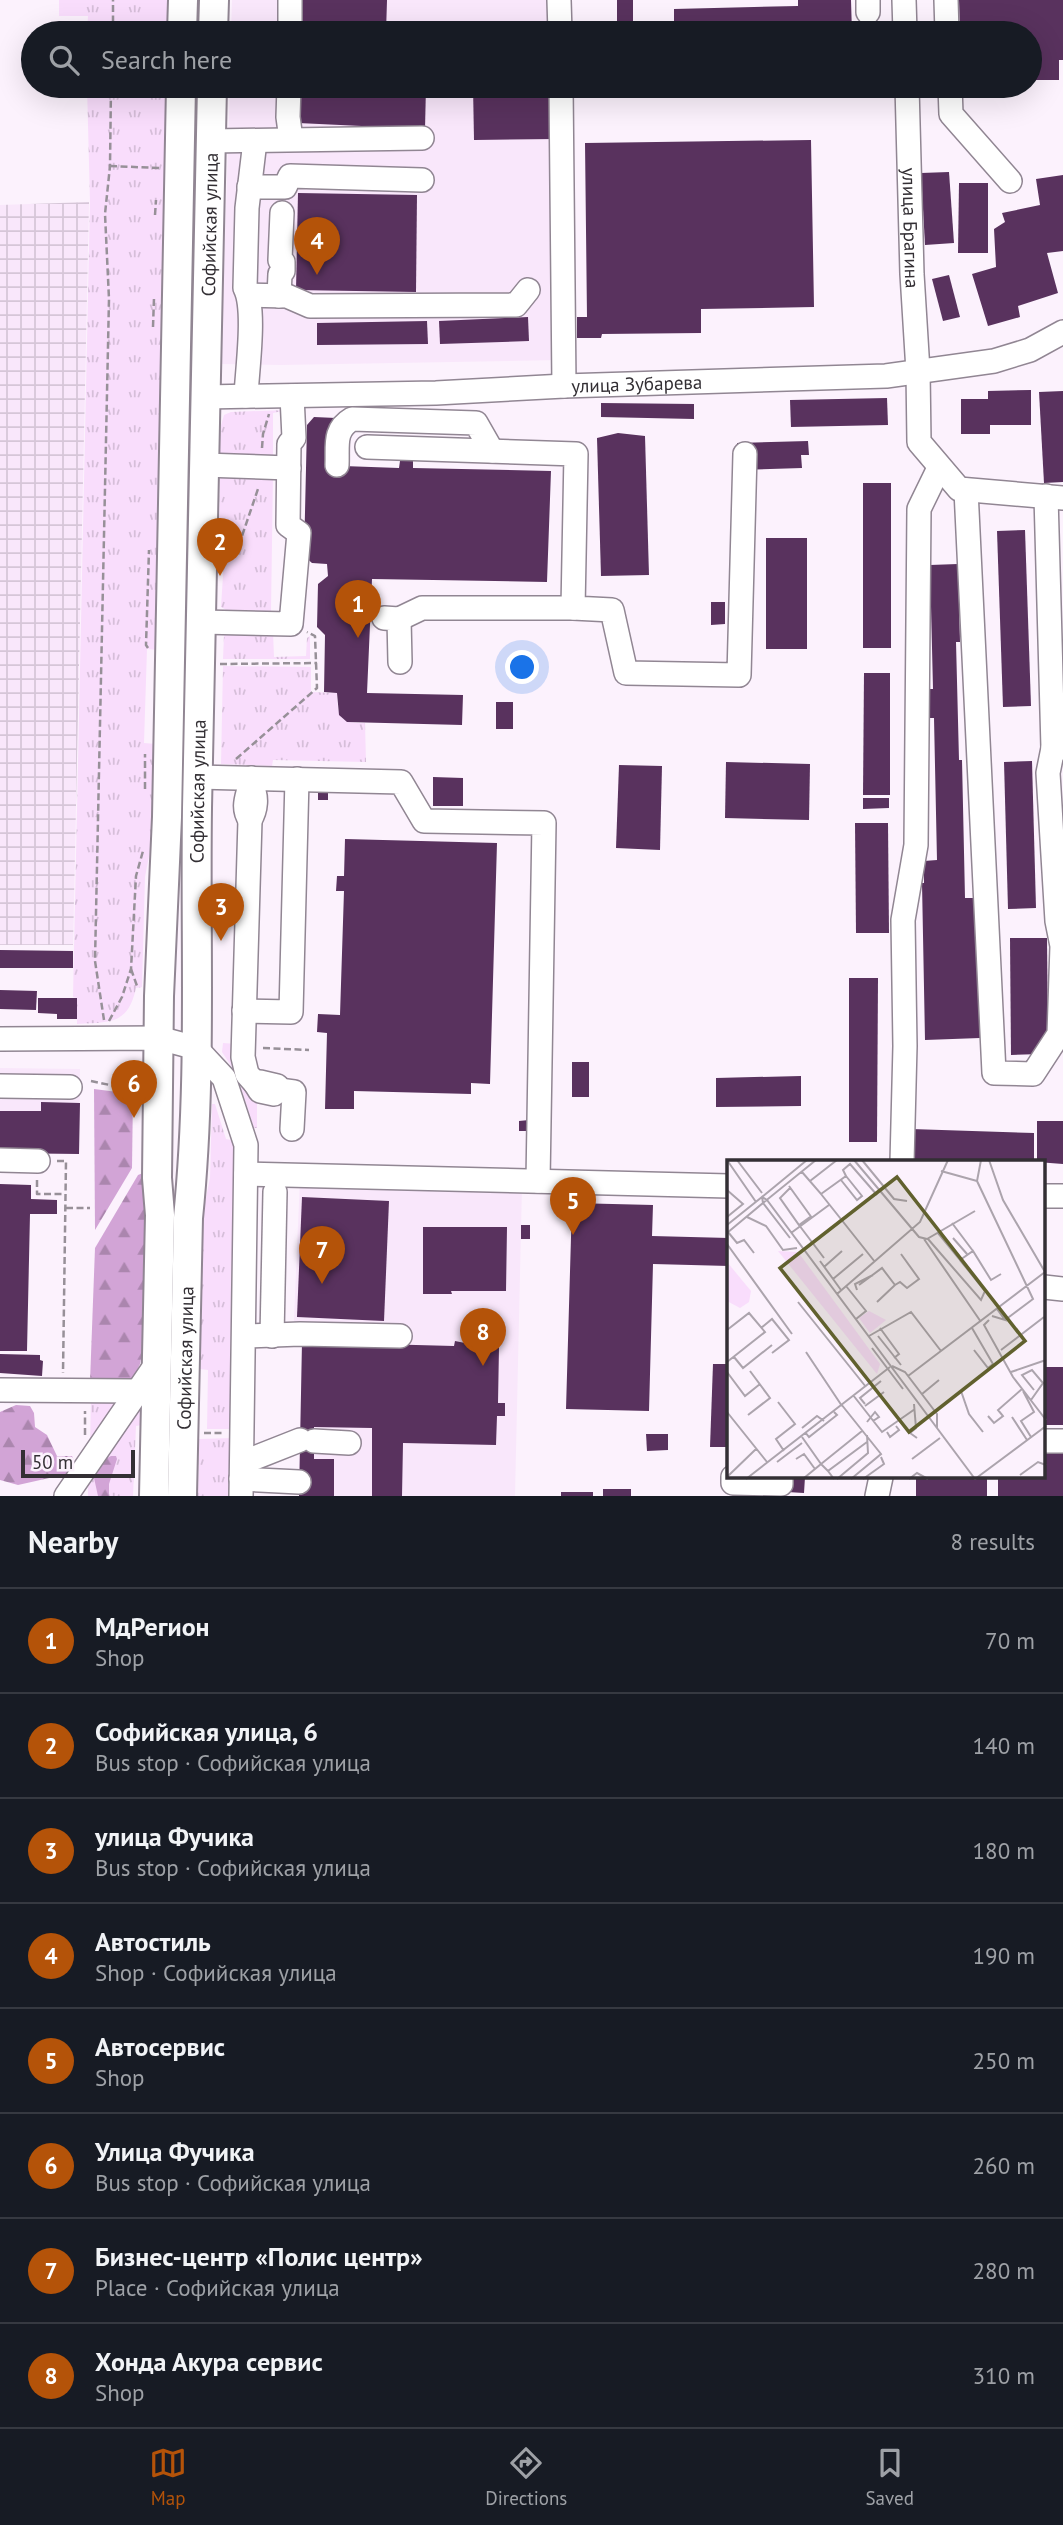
<!DOCTYPE html>
<meta charset="utf-8">
<style>
:root{--surface:#171b24;--page:#20242c;--text:#f1f3f6;--muted:#9ea1a6;--line:#363941;--accent:#b45309}
body{margin:0;font-family:"PT Sans",sans-serif;background:var(--page);color:var(--text)}
.scale{position:absolute;left:21px;bottom:18px;width:114px;box-sizing:border-box;padding-left:7px;border:4px solid #332f34;border-top:0;font-size:19px;line-height:24px;white-space:nowrap;color:#332f34;-webkit-text-stroke:5px #fcf2fd;paint-order:stroke}
.you{position:absolute;left:523px;top:668px;width:24px;height:24px;margin:-18px;border:5px solid #fff;border-radius:50%;background:#1a73e8;box-shadow:0 0 0 10px #1a73e833}
.badge{display:grid;place-items:center;width:46px;height:46px;border-radius:50%;background:var(--accent);color:#fff;font-size:23px;font-weight:700}
.pin{position:absolute;translate:-50% -58px;filter:drop-shadow(0 2px 4px #0008)}
.pin::after{content:'';position:absolute;top:37px;width:24px;height:21px;background:inherit;clip-path:polygon(0 0,100% 0,50% 100%)}
.list{margin:0;padding:0;list-style:none}
h2{display:flex;justify-content:space-between;align-items:center;height:91px;margin:0;padding:0 28px;font-size:30px}
h2 small{font-size:23px;font-weight:400;color:var(--muted)}
.list li{display:grid;grid-template-columns:46px 1fr auto;gap:21px;align-items:center;box-sizing:border-box;height:105px;padding:0 28px;border-top:2px solid var(--line)}
.list b{display:block;font-size:26px;white-space:nowrap}
.list p{margin:0;font-size:23px;white-space:nowrap;color:var(--muted)}
.list em{font-size:23px;font-style:normal;color:var(--muted)}
.icon{flex:none;width:38px;height:38px;fill:none;stroke:currentColor;stroke-width:2;stroke-linecap:round;stroke-linejoin:round}
.map{position:relative;flex:none;width:1063px;height:1496px;overflow:hidden}
.search{position:absolute;background:var(--surface);box-shadow:0 7px 28px #0002;left:21px;right:21px;top:21px;height:77px;display:flex;align-items:center;gap:18px;box-sizing:border-box;padding:0 24px;border-radius:38px;color:var(--muted);font-size:26px}
.sheet{height:931px;background:var(--surface)}
nav{display:flex;justify-content:space-around;align-items:center;box-sizing:border-box;height:98px;border-top:2px solid var(--line);background:var(--surface);font-size:19px;color:var(--muted)}
nav a{display:grid;justify-items:center;gap:4px}
nav .on{color:var(--accent)}
.map>svg:first-child{display:block}
.built{fill:#f9e7fb}
.industrial{fill:url(#industrial-grid)}
.grass{fill:url(#grass-tufts)}
.forest{fill:url(#forest-firs)}
.building{fill:#59325e}
.lines{fill:none;stroke-linecap:round;stroke-linejoin:round}
.minor-casing{stroke:#918693;stroke-width:26}
.major-casing{stroke:#918693;stroke-width:32}
.path{stroke:#979098;stroke-width:2.5;stroke-dasharray:7 3.5;stroke-linecap:butt}
.minor{stroke:#fff;stroke-width:23}
.major{stroke:#fff;stroke-width:28}
.labels{text-anchor:middle;dominant-baseline:central;stroke-width:7;stroke-linejoin:round;paint-order:stroke}
.street-label{font-size:19px;fill:#332f34;stroke:#fcf2fd}
.inset-road{fill:none;stroke:#aca4ad;stroke-width:2}
.view{fill:#61612e;fill-opacity:0.15;stroke:#61612e;stroke-width:3.5}
.inset-edge{fill:none;stroke:#332f34;stroke-width:3.5}
</style>
<div class="map">
<svg width="1063" height="1496" viewBox="0 0 1063 1496">
<defs>
<pattern id="industrial-grid" width="8" height="8" patternUnits="userSpaceOnUse" patternTransform="scale(1.75)"><rect width="8" height="8" fill="#f9e7fb"/><path d="M0 4h8M4 0v8" fill="none" stroke="#d6c6d8"/></pattern>
<pattern id="grass-tufts" width="24" height="20" patternUnits="userSpaceOnUse" patternTransform="scale(1.75)"><rect width="24" height="20" fill="#f9ddfc"/><path d="M3 7l-1-3M5 7V3M7 7l1-3M15 17l-1-3M17 17v-4M19 17l1-3" fill="none" stroke="#d6bed9"/></pattern>
<pattern id="forest-firs" width="22" height="20" patternUnits="userSpaceOnUse" patternTransform="scale(1.75)"><rect width="22" height="20" fill="#d2a4d6"/><path d="M5 1l3.5 6h-7zM16 11l3.5 6h-7z" fill="#ab86ae"/></pattern>
</defs>
<rect width="100%" height="100%" fill="#fcf2fd"/>
<g class="built">
<polygon points="232,0 555,0 556,33 231,33"/>
<polygon points="230,86 557,86 559,360 280,365 221,364"/>
<polygon points="0,1068 80,1069 79,1154 0,1153"/>
<polygon points="300,1179 522,1186 515,1496 299,1496 302,1343 293,1342"/>
</g>
<polygon class="industrial" points="89,202 73,945 0,945 0,205"/>
<g class="grass">
<polygon points="59,0 170,0 170,33 87,33 88,16 59,16"/>
<path d="M 87,86 L 169,86 L 158,650 L 147,649 L 144,743 L 156,744 L 155,825 L 145,877 L 142,987 L 136,988 C 128,1025 110,1022 77,1024 L 77,998 L 73,997 L 90,202 Z"/>
<polygon points="287,410 273,413 273,460 220,458 219,432 224,415 231,412"/>
<polygon points="223,473 273,473 271,612 230,612 221,607 225,544 219,543 220,479"/>
<polygon points="234,631 273,632 274,657 306,656 307,638 310,636 310,659 223,659 224,635"/>
<path d="M 223,666 L 311,667 L 311,692 L 337,693 C 338,718 339,723 365,723 L 366,762 L 273,760 L 272,766 L 221,764 Z"/>
<polygon points="223,1043 236,1044 257,1094 257,1128 254,1128 237,1075 222,1052"/>
<polygon points="212,1104 215,1104 226,1139 236,1141 235,1429 207,1429 208,1370 200,1369 203,1212 210,1178"/>
<polygon points="91,1398 121,1400 90,1447"/>
<polygon points="139,1405 142,1408 142,1425 136,1426 133,1496 88,1496 88,1478"/>
<polygon points="234,1438 233,1496 198,1496 199,1439"/>
</g>
<g class="forest">
<polygon points="94,1089 133,1094 132,1168 95,1230"/>
<polygon points="143,1173 146,1200 143,1348 140,1364 132,1382 90,1382 95,1248 138,1175"/>
<polygon points="16,1405 30,1406 34,1413 35,1427 47,1435 57,1456 72,1456 75,1463 67,1474 18,1485 0,1480 0,1412"/>
<polygon points="111,1456 116,1456 117,1459 109,1484 109,1496 98,1496 94,1478 107,1458"/>
</g>
<g class="building">
<polygon points="302,0 387,0 386,33 301,33"/>
<rect x="617" y="0" width="16" height="33"/>
<polygon points="798,0 851,0 852,33 674,33 674,9 798,6"/>
<polygon points="959,0 1063,0 1063,60 1059,60 1059,80 1030,80 1030,33 960,33"/>
<polygon points="299,86 426,86 425,129 298,123"/>
<polygon points="473,86 555,86 555,139 474,140"/>
<polygon points="676,86 853,86 853,90 676,94"/>
<polygon points="811,140 814,307 701,309 701,333 602,334 601,338 577,338 577,317 587,317 585,143"/>
<polygon points="949,172 954,243 925,245 921,173"/>
<polygon points="1063,175 1063,251 1047,253 1058,293 1018,306 1020,317 988,326 972,274 996,267 994,229 1005,222 1002,213 1040,205 1036,179"/>
<polygon points="959,183 988,183 988,253 958,253"/>
<polygon points="298,193 417,195 416,292 296,290"/>
<polygon points="949,275 960,317 943,321 932,279"/>
<polygon points="528,317 529,341 440,344 439,321"/>
<polygon points="427,321 428,344 317,345 317,323"/>
<polygon points="1031,390 1031,425 990,425 990,434 961,434 961,399 988,399 988,391"/>
<polygon points="1063,391 1063,482 1044,483 1039,392"/>
<polygon points="887,398 888,425 791,427 790,400"/>
<polygon points="601,403 694,404 694,419 601,417"/>
<polygon points="314,417 336,418 351,427 343,466 399,468 400,461 413,461 413,468 551,471 547,582 372,579 367,693 463,695 462,725 347,722 339,715 337,693 324,692 325,635 317,627 318,584 328,576 327,564 312,563 304,556 307,425"/>
<polygon points="618,433 645,436 649,575 601,576 597,438"/>
<polygon points="808,441 809,455 801,455 802,468 738,470 737,443"/>
<rect x="863" y="483" width="28" height="165"/>
<polygon points="1025,530 1031,706 1003,707 997,531"/>
<rect x="766" y="538" width="41" height="111"/>
<polygon points="958,564 960,642 956,642 959,760 962,760 965,898 977,898 980,1038 925,1040 922,883 924,883 924,861 937,860 934,718 921,718 920,689 933,689 930,565"/>
<polygon points="711,602 725,602 725,624 711,625"/>
<polygon points="864,673 890,673 890,795 863,795"/>
<rect x="496" y="702" width="17" height="27"/>
<polygon points="1032,761 1036,908 1008,909 1004,762"/>
<polygon points="726,762 810,764 809,820 725,818"/>
<polygon points="619,765 662,766 660,850 616,848"/>
<polygon points="433,777 463,778 463,806 433,806"/>
<rect x="318" y="790" width="10" height="10"/>
<polygon points="863,798 889,798 889,808 863,809"/>
<polygon points="855,823 888,823 889,933 856,933"/>
<polygon points="345,839 497,843 490,1084 471,1083 471,1094 354,1091 354,1109 325,1109 327,1033 317,1032 318,1014 340,1015 344,891 336,891 337,876 344,876"/>
<polygon points="1010,938 1047,938 1048,1044 1041,1054 1011,1055"/>
<polygon points="0,950 73,951 73,968 0,968"/>
<polygon points="849,978 878,978 877,1142 849,1142"/>
<polygon points="0,990 37,991 36,1010 0,1009"/>
<polygon points="38,998 77,998 77,1019 57,1019 57,1014 38,1013"/>
<rect x="572" y="1062" width="17" height="35"/>
<polygon points="801,1076 801,1106 716,1107 716,1078"/>
<polygon points="41,1102 80,1103 79,1154 0,1153 0,1111 41,1111"/>
<polygon points="529,1120 530,1131 519,1131 519,1121"/>
<polygon points="1037,1121 1063,1121 1063,1164 1037,1162"/>
<polygon points="911,1129 1034,1133 1034,1162 910,1161"/>
<polygon points="0,1184 31,1185 31,1199 57,1200 57,1214 30,1214 27,1351 0,1351"/>
<polygon points="302,1197 389,1201 384,1321 297,1317"/>
<polygon points="572,1203 653,1205 652,1236 729,1238 729,1266 653,1264 649,1411 566,1409"/>
<rect x="521" y="1225" width="9" height="14"/>
<polygon points="423,1227 507,1227 506,1291 451,1291 452,1294 423,1294"/>
<polygon points="455,1341 470,1344 471,1347 499,1347 498,1403 505,1403 505,1416 497,1416 496,1445 403,1443 402,1496 372,1496 372,1428 314,1427 314,1459 334,1459 334,1496 299,1496 302,1342 454,1346"/>
<polygon points="0,1354 40,1355 40,1360 43,1361 42,1376 0,1373"/>
<polygon points="713,1364 728,1364 726,1447 710,1447"/>
<rect x="1044" y="1367" width="19" height="58"/>
<polygon points="646,1434 668,1434 668,1450 647,1451"/>
<polygon points="1044,1449 1063,1449 1063,1496 998,1496 998,1477 1044,1477"/>
<polygon points="788,1477 805,1477 804,1493 787,1492"/>
<rect x="916" y="1477" width="71" height="19"/>
<rect x="603" y="1489" width="28" height="7"/>
<rect x="561" y="1492" width="32" height="4"/>
</g>
<g class="lines">
<defs>
<g id="minor">
<polyline points="559,0 560,33"/>
<polyline points="868,0 868,12"/>
<polyline points="904,0 905,33"/>
<polyline points="946,0 947,33"/>
<polyline points="290,33 290,0"/>
<polyline points="289,86 288,117 291,139"/>
<polyline points="561,86 564,386"/>
<path id="s1" d="M 907,86 L 912,274 L 918,371 L 919,442 L 959,489 L 1063,498"/>
<polyline points="950,86 951,114 1010,181"/>
<polyline points="211,141 422,138"/>
<polyline points="249,187 285,187 290,176 422,180"/>
<polyline points="249,295 287,296 310,306 516,305 528,290"/>
<polyline points="279,296 280,274 283,271 283,262 280,260 282,213"/>
<path d="M 246,396 C 247,371 256,309 245,288 L 247,208 L 255,141"/>
<path id="s2" d="M 205,397 L 436,393 L 564,386 L 886,376 L 994,361 L 1030,350 L 1063,332"/>
<polyline points="367,447 576,454 573,608 612,610 626,673 739,675 745,454"/>
<polyline points="204,465 289,468"/>
<path d="M 337,465 C 338,446 333,430 352,419 L 476,423 L 492,451"/>
<polyline points="966,490 994,1073 1033,1074 1059,1034 1062,946 1057,921 1048,773 1053,748"/>
<polyline points="1046,496 1053,748 1063,748"/>
<polyline points="384,618 399,619 400,662"/>
<polyline points="399,619 422,608 573,608"/>
<polyline points="201,622 291,624 299,533 288,525 289,444 294,438 292,396"/>
<polyline points="198,777 401,782 424,821 544,823 538,1181"/>
<path d="M 251,786 C 258,796 256,810 250,820 C 240,805 250,793 251,778"/>
<polyline points="250,820 243,1057 247,1074 255,1083"/>
<polyline points="244,1011 291,1012 297,779"/>
<polyline points="0,1039 159,1038 196,1048"/>
<polyline points="196,1048 224,1078 246,1145 241,1496"/>
<polygon points="260,1082 277,1086 279,1090 274,1094 260,1091 255,1083"/>
<polyline points="0,1086 70,1087"/>
<polyline points="279,1090 294,1092 292,1129"/>
<polyline points="0,1160 38,1161"/>
<polyline points="902,1162 905,1046 903,920 916,845 919,509 938,470"/>
<polyline points="246,1174 729,1186"/>
<polyline points="1044,1196 1063,1196"/>
<polyline points="1044,1287 1063,1289"/>
<polyline points="244,1336 300,1334 400,1336"/>
<polyline points="272,1336 275,1192"/>
<polyline points="0,1390 136,1391"/>
<polyline points="314,1441 349,1443"/>
<polyline points="1044,1441 1063,1441"/>
<polyline points="242,1463 300,1440"/>
<polyline points="733,1477 733,1483 781,1484 781,1477"/>
<polyline points="241,1479 299,1482"/>
<polyline points="66,1496 157,1363"/>
<polyline points="877,1496 881,1477"/>
</g>
<g id="major">
<polyline points="182,33 183,0"/>
<polyline points="213,33 214,0"/>
<polyline points="154,1496 160,1215 157,1178 159,996 167,817 181,86"/>
<path id="s3" d="M 182,1496 L 188,1218 C 202,1082 195,945 197,808 C 201,567 208,327 212,86"/>
</g>
</defs>
<use href="#minor" class="minor-casing"/>
<use href="#major" class="major-casing"/>
<g class="path">
<polyline points="113,33 113,0"/>
<polyline points="110,166 159,168"/>
<polyline points="155,215 156,200"/>
<polyline points="153,327 154,298"/>
<polyline points="262,448 263,434 269,414"/>
<polyline points="225,562 242,536 259,486"/>
<polyline points="148,648 146,645 149,550"/>
<polyline points="220,664 317,663"/>
<polyline points="236,759 317,688 315,636 307,632"/>
<polyline points="145,789 145,754"/>
<polyline points="131,969 137,986"/>
<polyline points="104,1020 95,961 109,299 105,214 110,166 111,86"/>
<polyline points="109,1021 122,997 131,969 136,876 143,851"/>
<polyline points="263,1048 309,1050"/>
<polyline points="91,1081 138,1091"/>
<polyline points="57,1161 66,1161 63,1373"/>
<polyline points="37,1180 37,1194 65,1194"/>
<polyline points="66,1208 90,1208"/>
<polyline points="204,1433 222,1433"/>
<polyline points="85,1435 85,1411"/>
</g>
<use href="#minor" class="minor"/>
<use href="#major" class="major"/>
</g>
<g class="labels">
<g class="street-label">
<text stroke="none"><textPath href="#s3" startOffset="1272">Софийская улица</textPath></text>
<text stroke="none"><textPath href="#s1" startOffset="142">улица Брагина</textPath></text>
<text stroke="none"><textPath href="#s2" startOffset="432">улица Зубарева</textPath></text>
<text stroke="none"><textPath href="#s3" startOffset="705">Софийская улица</textPath></text>
<text stroke="none"><textPath href="#s3" startOffset="138">Софийская улица</textPath></text>
</g>
</g>
<g transform="translate(727 1160)">
<rect width="318" height="318" fill="#fcf2fd"/>
<path d="M 51,91 L 71,92 L 153,204 L 150,214 ZM 142,151 L 159,160 L 143,173 L 132,158 Z" fill="#f9ddfc"/>
<path d="M 0,102 L 24,131 L 22,142 L 13,148 L 0,141 Z" fill="#f9ddfc"/>
<path class="inset-road" d="M 0,0 L 29,42M 10,0 L 35,33M 80,0 L 35,37 L 36,43 L 89,0M 127,0 L 192,77 L 200,79 L 248,51M 135,0 L 167,39 L 180,41M 254,0 L 250,21 L 306,139 L 278,160M 262,0 L 276,40 L 318,112M 214,11 L 250,21M 75,12 L 94,34 L 119,16 L 116,10 L 123,4 L 150,35M 114,20 L 130,40 L 135,36 L 119,16M 83,21 L 110,0M 62,26 L 85,58M 63,28 L 53,38 L 72,65 L 83,57M 0,30 L 16,44 L 0,57M 94,34 L 148,102M 20,57 L 39,66 L 56,90 L 70,88M 225,63 L 246,91M 0,65 L 35,37 L 40,40 L 248,319M 72,65 L 97,98M 1,72 L 10,83 L 17,80 L 27,93M 0,73 L 36,43 L 63,78M 64,73 L 102,45M 211,73 L 233,100 L 246,91 L 264,120 L 274,114M 226,78 L 240,94M 197,79 L 254,162M 201,79 L 254,140 L 258,131 L 233,100M 0,84 L 65,174M 93,101 L 114,130M 97,107 L 115,91M 106,119 L 136,94M 132,125 L 155,108 L 168,125 L 173,122 L 180,128 L 192,119 L 174,94M 119,126 L 139,151 L 129,159M 130,130 L 128,124 L 146,115M 110,134 L 193,62 L 221,0M 71,142 L 139,227M 150,142 L 168,125M 265,156 L 278,160 L 270,149M 262,160 L 257,165 L 286,217 L 319,260M 34,168 L 45,159 L 62,180 L 45,193M 153,168 L 172,194 L 167,198M 245,168 L 266,204 L 261,208 L 247,190M 0,170 L 22,153 L 38,172 L 0,202M 142,176 L 184,152 L 214,191M 151,176 L 174,205M 145,188 L 176,229M 274,190 L 317,157M 79,192 L 115,246M 7,197 L 16,208 L 45,185M 165,206 L 178,212 L 210,254 L 210,268M 0,212 L 18,236 L 33,224M 284,212 L 319,200M 181,216 L 318,112M 234,231 L 242,254 L 256,272M 296,231 L 307,252 L 294,261 L 304,277M 195,234 L 212,220M 126,235 L 155,272 L 188,249M 304,240 L 316,223 L 305,210 L 295,215 L 307,230M 51,242 L 68,264 L 49,279 L 57,291M 114,244 L 154,294 L 124,319M 138,244 L 133,238 L 154,221M 187,244 L 189,268 L 183,273 L 190,278M 138,246 L 157,232M 0,252 L 40,302M 21,255 L 43,238 L 23,211M 261,256 L 267,263 L 276,256 L 271,250 L 295,229M 285,257 L 300,280M 140,262 L 148,252 L 152,257 L 146,261M 75,268 L 90,256 L 97,261M 78,272 L 82,277 L 110,255 L 107,252M 160,272 L 163,277 L 172,270 L 169,266M 75,277 L 94,304 L 77,318M 69,299 L 77,294 L 88,309M 185,299 L 213,278M 50,302 L 75,283M 101,311 L 94,304 L 135,271M 293,315 L 311,302 L 319,305M 0,317 L 29,289M 19,319 L 163,207M 107,319 L 101,311 L 140,282M 110,319 L 141,293 L 140,275M 136,319 L 157,304 L 154,297M 182,319 L 190,313 L 201,319M 248,319 L 319,266"/>
<path class="view" d="M 170,17 L 298,181 L 182,272 L 53,108 Z"/>
<rect width="318" height="318" class="inset-edge"/>
</g>
</svg>
<div class="scale">50 m</div>
<div class="you"></div>
<div class="pin badge" style="left:358px;top:638px">1</div>
<div class="pin badge" style="left:220px;top:576px">2</div>
<div class="pin badge" style="left:221px;top:941px">3</div>
<div class="pin badge" style="left:317px;top:275px">4</div>
<div class="pin badge" style="left:573px;top:1235px">5</div>
<div class="pin badge" style="left:134px;top:1118px">6</div>
<div class="pin badge" style="left:322px;top:1284px">7</div>
<div class="pin badge" style="left:483px;top:1366px">8</div>
<div class="search"><svg class="icon" aria-label="search" viewBox="0 0 24 24"><circle cx="10" cy="10" r="6"/><path d="M15 15l6 6"/></svg>Search here</div>
</div>
<section class="sheet">
<h2>Nearby<small>8 results</small></h2>
<ul class="list">
<li><span class="badge">1</span><div><b>МдРегион</b><p>Shop</p></div><em>70 m</em></li>
<li><span class="badge">2</span><div><b>Софийская улица, 6</b><p>Bus stop · Софийская улица</p></div><em>140 m</em></li>
<li><span class="badge">3</span><div><b>улица Фучика</b><p>Bus stop · Софийская улица</p></div><em>180 m</em></li>
<li><span class="badge">4</span><div><b>Автостиль</b><p>Shop · Софийская улица</p></div><em>190 m</em></li>
<li><span class="badge">5</span><div><b>Автосервис</b><p>Shop</p></div><em>250 m</em></li>
<li><span class="badge">6</span><div><b>Улица Фучика</b><p>Bus stop · Софийская улица</p></div><em>260 m</em></li>
<li><span class="badge">7</span><div><b>Бизнес-центр «Полис центр»</b><p>Place · Софийская улица</p></div><em>280 m</em></li>
<li><span class="badge">8</span><div><b>Хонда Акура сервис</b><p>Shop</p></div><em>310 m</em></li>
</ul>
</section>
<nav>
<a class="on"><svg class="icon" aria-label="map" viewBox="0 0 24 24"><path d="M3 6l6-2 6 2 6-2v14l-6 2-6-2-6 2zM9 4v14M15 6v14"/></svg>Map</a>
<a><svg class="icon" aria-label="directions" viewBox="0 0 24 24"><path d="M12 3l9 9-9 9-9-9zM9 14v-3h6M13 9l2 2-2 2"/></svg>Directions</a>
<a><svg class="icon" aria-label="saved" viewBox="0 0 24 24"><path d="M7 4h10v16l-5-4-5 4z"/></svg>Saved</a>
</nav>
